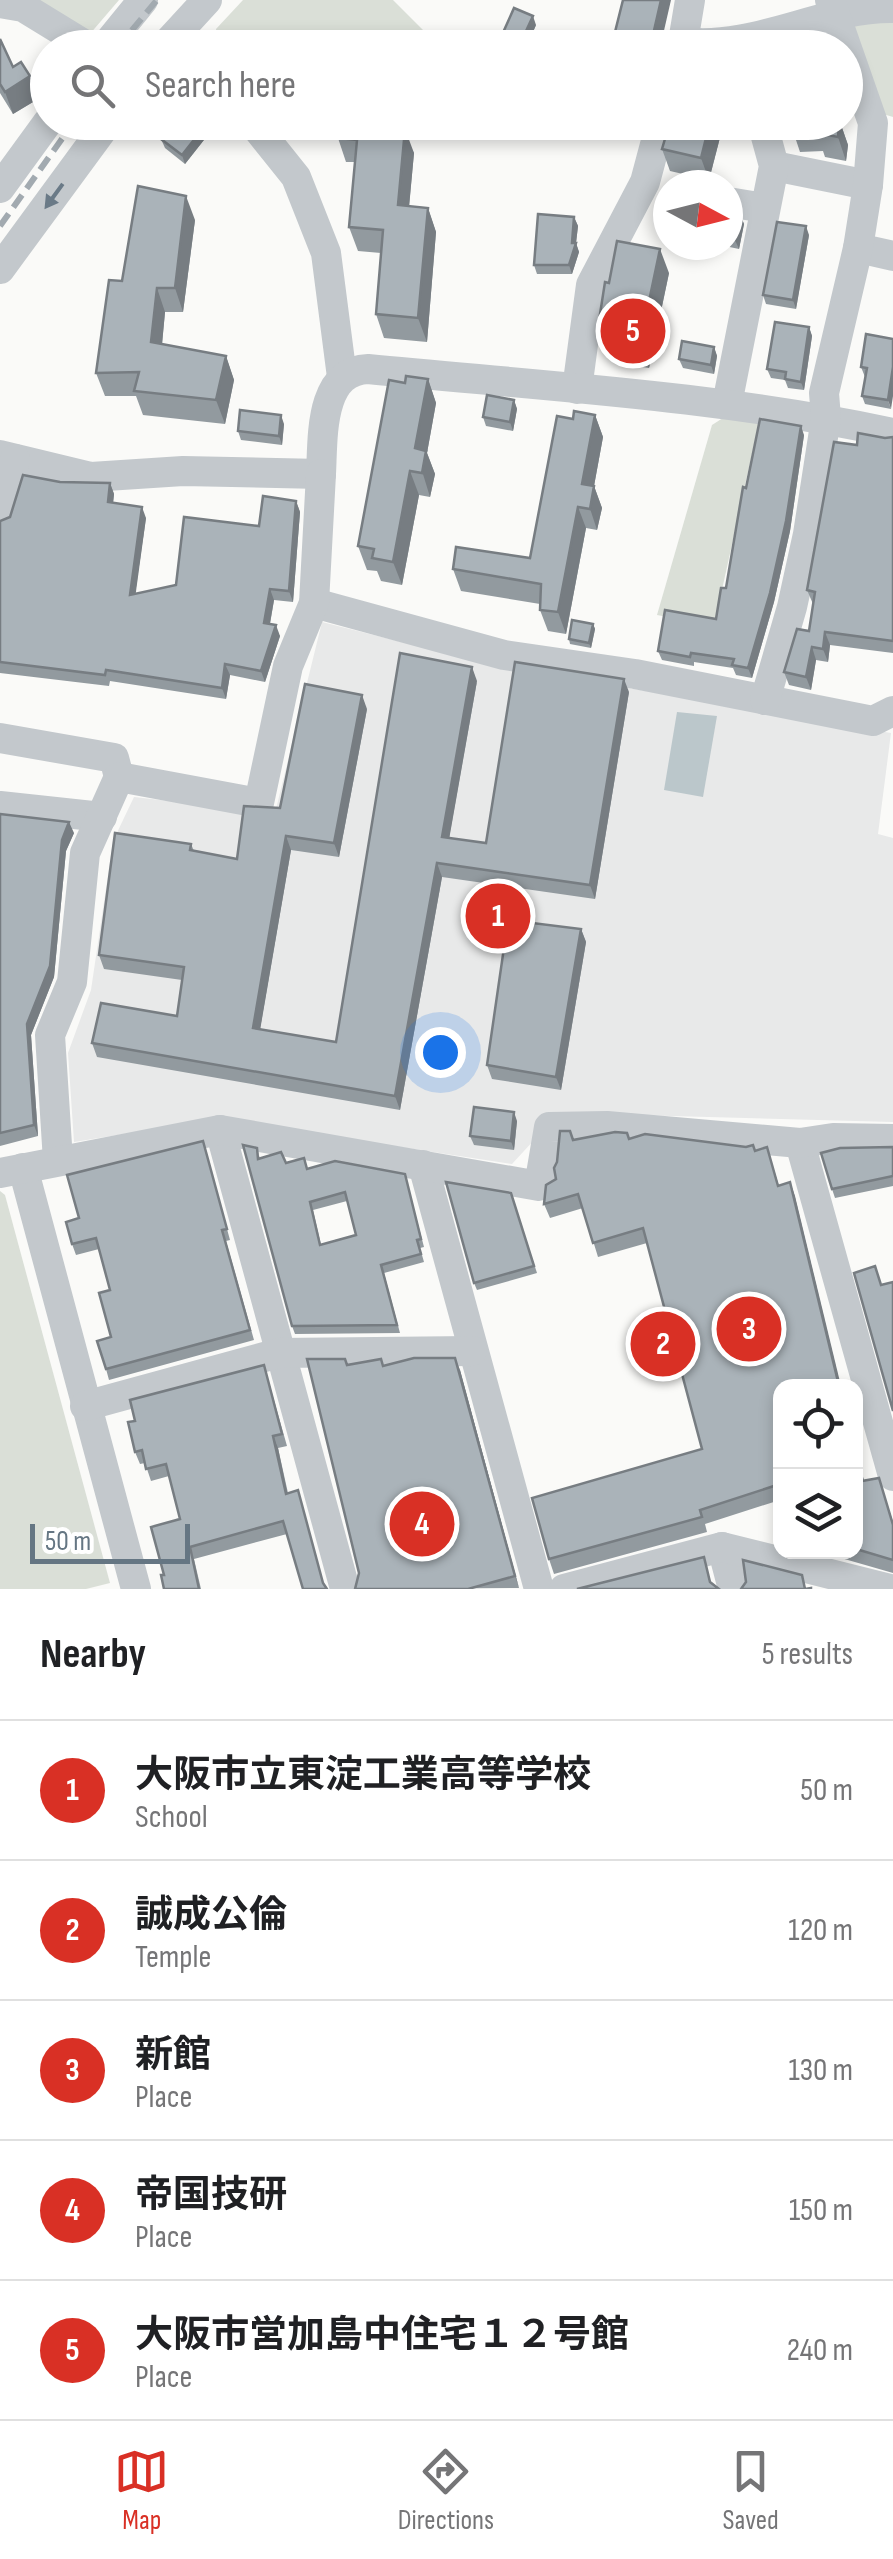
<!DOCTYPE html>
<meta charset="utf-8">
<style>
:root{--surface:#fff;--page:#f6f6f6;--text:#202124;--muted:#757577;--line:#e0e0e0;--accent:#d93025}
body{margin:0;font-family:"Sofia Sans Condensed","Noto Sans JP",sans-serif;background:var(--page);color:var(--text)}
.controls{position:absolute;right:30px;bottom:30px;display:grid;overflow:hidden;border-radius:20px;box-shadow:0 5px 15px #0003}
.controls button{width:90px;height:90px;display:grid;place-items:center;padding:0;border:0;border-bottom:2px solid var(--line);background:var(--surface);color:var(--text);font:50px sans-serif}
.compass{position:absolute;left:653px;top:170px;width:90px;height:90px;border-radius:50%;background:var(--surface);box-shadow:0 5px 15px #0003;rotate:97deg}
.scale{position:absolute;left:30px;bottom:25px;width:160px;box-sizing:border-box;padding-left:10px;border:5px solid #657683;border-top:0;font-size:28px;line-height:35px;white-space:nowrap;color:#657683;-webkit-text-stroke:8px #fff;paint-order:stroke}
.you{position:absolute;left:440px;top:1052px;width:35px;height:35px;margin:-25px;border:8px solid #fff;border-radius:50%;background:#1a73e8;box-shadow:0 0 0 15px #1a73e833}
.badge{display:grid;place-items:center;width:65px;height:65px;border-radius:50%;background:var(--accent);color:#fff;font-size:32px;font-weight:700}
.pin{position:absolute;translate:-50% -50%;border:5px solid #fff;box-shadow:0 2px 10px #0006}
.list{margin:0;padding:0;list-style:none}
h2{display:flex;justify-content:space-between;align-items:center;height:130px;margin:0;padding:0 40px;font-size:42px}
h2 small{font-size:32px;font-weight:400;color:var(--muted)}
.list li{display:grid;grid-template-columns:65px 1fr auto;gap:30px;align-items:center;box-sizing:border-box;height:140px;padding:0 40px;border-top:2px solid var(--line)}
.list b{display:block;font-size:38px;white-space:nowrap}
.list p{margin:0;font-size:32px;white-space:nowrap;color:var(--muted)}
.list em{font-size:32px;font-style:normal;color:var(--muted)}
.icon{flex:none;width:55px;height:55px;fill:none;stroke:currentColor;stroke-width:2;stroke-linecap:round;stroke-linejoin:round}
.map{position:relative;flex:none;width:893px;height:1589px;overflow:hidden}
.search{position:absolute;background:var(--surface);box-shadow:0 5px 15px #0003;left:30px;right:30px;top:30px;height:110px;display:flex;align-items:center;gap:25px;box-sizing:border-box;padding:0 35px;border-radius:55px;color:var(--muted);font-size:38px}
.sheet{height:830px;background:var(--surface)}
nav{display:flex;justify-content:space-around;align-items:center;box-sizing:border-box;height:140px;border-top:2px solid var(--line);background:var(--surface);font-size:28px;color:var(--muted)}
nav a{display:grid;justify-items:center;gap:5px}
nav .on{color:var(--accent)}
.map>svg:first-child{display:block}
.built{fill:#e8e9e9}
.green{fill:#dadfd7}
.water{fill:#bbc7cb}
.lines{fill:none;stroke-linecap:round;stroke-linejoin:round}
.minor{stroke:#c3c8cc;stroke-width:30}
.rail{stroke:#a2aab0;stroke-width:6;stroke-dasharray:15 8;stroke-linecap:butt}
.wall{fill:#929a9f;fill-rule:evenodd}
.shaded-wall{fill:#777d82}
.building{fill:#aab3b9;stroke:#777d82;stroke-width:2.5;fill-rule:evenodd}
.oneway{fill:#6a7a87}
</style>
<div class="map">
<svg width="893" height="1589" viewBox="0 0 893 1589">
<rect width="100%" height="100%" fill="#fafaf8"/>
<polygon class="built" points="322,622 489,664 891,733 878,834 893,838 893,1122 559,1113 512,1164 217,1119 74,1142 68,1053 91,990 113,841 134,797 275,813"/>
<g class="green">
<polygon points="29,0 119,0 89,35"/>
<polygon points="243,0 393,0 440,47 218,47 216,29"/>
<polygon points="862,19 893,20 893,117 883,114 850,29"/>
<polygon points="726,416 759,422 714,626 657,615 712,425"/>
<polygon points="0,1191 5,1195 110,1583 86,1589 0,1589"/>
</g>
<polygon class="water" points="677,712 717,716 703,797 664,790"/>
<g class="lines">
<g class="minor">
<polyline points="0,3 23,7 90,48"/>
<path d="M 683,42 C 755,51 822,7 893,8"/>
<polyline points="104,48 143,0"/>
<polyline points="163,48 207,0"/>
<polyline points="682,48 690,0"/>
<polyline points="252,122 296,177 326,253 342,377"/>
<polyline points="774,166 868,185"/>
<polyline points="0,188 48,122"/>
<polyline points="728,202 764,208"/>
<polyline points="858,248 893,256"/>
<polyline points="0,269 108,122"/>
<polyline points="577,389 591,285 645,182 661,122"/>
<polyline points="727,404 774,166 762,122"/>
<path d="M 0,455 L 91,477 L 183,471 L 321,474 C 323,437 319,371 368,369 C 543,386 721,396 893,433"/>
<polyline points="0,516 15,459"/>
<polyline points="314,603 504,655 635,674 873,721 893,711"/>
<polyline points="765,700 792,607 808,534 826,418 824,393 858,248 868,185 873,123 830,0"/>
<polyline points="0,738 114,758 119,777"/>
<polyline points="0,806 102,817"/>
<polyline points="220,1130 345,1589"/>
<polyline points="800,1143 893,1476"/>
<polyline points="58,1161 50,1035 72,982 85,853 119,777 259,803 288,666 314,603 321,474"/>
<polyline points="423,1165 539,1589"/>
<polyline points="23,1168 136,1589"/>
<polyline points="0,1173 220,1130 539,1186 549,1127 607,1126 800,1143 833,1138 893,1139"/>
<polyline points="85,1406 279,1353 472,1351"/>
<polyline points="722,1547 733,1589"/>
<polyline points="564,1589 722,1547 890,1589"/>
</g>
<g class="rail">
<polyline points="117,48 157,0"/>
<polyline points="0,226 74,122"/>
</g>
</g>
<g class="wall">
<polygon points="536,25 526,48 513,48 505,44 502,35"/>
<polygon points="0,39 13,67 38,99 13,114 0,93"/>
<polygon points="400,122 400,128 414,153 409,206 428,208 436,232 427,342 384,338 376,314 381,253 358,251 349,227 355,162 346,162 338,138"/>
<polygon points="670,122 724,122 709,180 670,171 662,149"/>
<polygon points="790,122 840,122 848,145 846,161 825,157 823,151 800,152"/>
<polygon points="211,131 185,164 165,148 161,139"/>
<polygon points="728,211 740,215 744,224 739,249 720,245 728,245"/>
<polygon points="574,217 578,226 576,243 579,252 572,274 537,274 534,265"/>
<polygon points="195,220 183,312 165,312 162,344 226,356 234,380 225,424 143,415 136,396 105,396 96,373 122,281"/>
<polygon points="809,235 796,309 766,304 763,295"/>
<polygon points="669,273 649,368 630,365 626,355 607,351 598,327 609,283"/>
<polygon points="809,327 812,336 804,390 788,388 785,380 771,378 767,369"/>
<polygon points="866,334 891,409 865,404 862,396 865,377 861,367"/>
<polygon points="714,347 717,356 714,374 683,368 679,359"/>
<polygon points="428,379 436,403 427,453 435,474 430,497 419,495 402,585 381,581 377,571 367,570 358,546 405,383"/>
<polygon points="514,400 517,409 513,431 486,426 483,417"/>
<polygon points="595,415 603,437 594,486 602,508 597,530 586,528 566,634 548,631 540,610 540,604 461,591 453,569 530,558 573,419"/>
<polygon points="284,424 282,445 241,440 238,431"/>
<polygon points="804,435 790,531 774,602 752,678 736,675 733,668 694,662 694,666 662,660 658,651 716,619 726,588 746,488"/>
<polygon points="893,437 893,653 830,645 828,662 816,660 811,690 789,685 784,672 809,631 813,604 807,590 857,445"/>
<polygon points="60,482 110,483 114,494 113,503 146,518 135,594 176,585 296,501 300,512 293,602 274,600 270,624 280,636 265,682 230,675 226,699 110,681 109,686 0,673 0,521 10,517"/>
<polygon points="593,624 595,629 591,648 570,644 569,639"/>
<polygon points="477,681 449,838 486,843 629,692 595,899 442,877 400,1110 97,1057 92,1043 177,1016 182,980 104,969 99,955 191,844 194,851 237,859 367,709 339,857 291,850 260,1029 336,1042"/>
<polygon points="0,814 74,833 66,851 54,977 31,1035 38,1136 0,1146"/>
<polygon points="581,929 586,942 561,1090 492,1079 487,1065"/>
<polygon points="517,1121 514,1150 474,1145 470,1136"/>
<polygon points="629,1139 755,1151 767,1147 779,1186 795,1196 780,1386 780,1500 705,1524 707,1532 554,1574 549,1559 702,1449 647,1243 598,1257 583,1208 550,1218 544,1204 574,1140"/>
<polygon points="203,1141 230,1240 226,1241 254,1340 109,1380 106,1369 111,1337 110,1290 99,1249 76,1255 72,1244 79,1218"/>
<polygon points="893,1147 893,1186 835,1198 832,1189"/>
<path d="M 257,1148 L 260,1159 L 307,1169 L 405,1174 L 424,1247 L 420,1248 L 424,1262 L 384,1273 L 400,1333 L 295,1334 L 292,1326 ZM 347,1201 L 356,1235 L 321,1245 L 313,1210 Z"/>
<polygon points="511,1193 537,1273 477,1290 474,1283"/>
<polygon points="264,1365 287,1446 278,1448 288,1493 302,1502 287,1534 194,1559 201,1589 164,1589 164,1575 180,1519 169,1476 151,1481 145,1463 140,1464 135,1452 135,1421"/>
<polygon points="347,1365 460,1370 519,1588 355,1589 359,1573"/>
<polygon points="856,1446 864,1481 879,1478 893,1522 893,1573 834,1556 832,1552 856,1552"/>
</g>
<g class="shaded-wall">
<polygon points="661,0 671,0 660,48 650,48"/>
<polygon points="533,16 536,25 526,48 522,48 520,44"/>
<polygon points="30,76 38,99 13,114 5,92"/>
<polygon points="208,122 211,131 185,164 182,155"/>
<polygon points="390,122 400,122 398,151 389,127"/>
<polygon points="710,122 724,122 709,180 701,158"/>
<polygon points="839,122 840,122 848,145 846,161 838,137"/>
<polygon points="405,129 414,153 407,229 398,205"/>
<polygon points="186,196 195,220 183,312 175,288"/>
<polygon points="428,208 436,232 427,342 418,318"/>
<polygon points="740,215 744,224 739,249 735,240"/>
<polygon points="574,217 578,226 576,243 579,252 572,274 569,265"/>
<polygon points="806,226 809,235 796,309 793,300"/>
<polygon points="660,249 669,273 649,368 640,344"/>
<polygon points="157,288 165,312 160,366 151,342"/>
<polygon points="809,327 812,336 804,390 801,382"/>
<polygon points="714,347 717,356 714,374 711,365"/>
<polygon points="226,356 234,380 225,424 216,400"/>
<polygon points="893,367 893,396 891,409 888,400"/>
<polygon points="428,379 436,403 427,453 435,474 430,497 415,448"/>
<polygon points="514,400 517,409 513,431 510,422"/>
<polygon points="281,415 284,424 282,445 279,436"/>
<polygon points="595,415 603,437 594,486 602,508 597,530 582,484"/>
<polygon points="801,426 804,435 790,531 774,602 752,678 748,668"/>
<polygon points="410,471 419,495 402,585 393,562"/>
<polygon points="110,483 114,494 112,513 108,502"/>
<polygon points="296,501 300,512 293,602 289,591"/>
<polygon points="142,507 146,518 134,606 130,595"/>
<polygon points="578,507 586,528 566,634 558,612"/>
<polygon points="270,589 274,600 268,634 264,623"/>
<polygon points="593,624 595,629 591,648 589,643"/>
<polygon points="276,625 280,636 265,682 261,671"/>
<polygon points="825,632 830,645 828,662 823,649"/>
<polygon points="812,647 816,660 811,690 806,677"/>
<polygon points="225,664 230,675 226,699 222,688"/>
<polygon points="472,667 477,681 447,851 442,837"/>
<polygon points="624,679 629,692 595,899 590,885"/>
<polygon points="362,695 367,709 339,857 334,843"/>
<polygon points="69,822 74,833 66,851 54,977 31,1035 38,1136 34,1125 27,1024 62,840"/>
<polygon points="286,836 291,850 258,1042 253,1028"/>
<polygon points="437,863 442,877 400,1110 395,1096"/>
<polygon points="581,929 586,942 561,1090 556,1077"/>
<polygon points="514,1112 517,1121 514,1150 511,1141"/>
<polygon points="790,1182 795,1196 841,1386 839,1386"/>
<polygon points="455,1358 460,1370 519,1588 515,1576"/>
<polygon points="273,1436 278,1448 290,1506 286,1494"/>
<polygon points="856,1446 867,1495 856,1453"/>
</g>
<g class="building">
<polygon points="623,0 661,0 650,48 611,48"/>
<polygon points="514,8 533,16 520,44 502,35"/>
<polygon points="0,39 13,67 21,62 30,76 5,92 0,84"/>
<polygon points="693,42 712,48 692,48"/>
<polygon points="176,122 208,122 182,155 161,139"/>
<polygon points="339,122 390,122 389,127 405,129 398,205 428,208 418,318 376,314 383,230 349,227 357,140 338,138"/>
<polygon points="670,122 710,122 701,158 662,149"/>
<polygon points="790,122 839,122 838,137 817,133 814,127 792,128"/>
<polygon points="138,186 186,196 175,288 157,288 151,342 226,356 216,400 134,391 139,372 96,373 109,280 122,281"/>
<polygon points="728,211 740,215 735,240 728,238"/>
<polygon points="538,214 574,217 572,243 576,243 569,265 534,265"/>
<polygon points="777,222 806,226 793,300 763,295"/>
<polygon points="617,241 660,249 640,344 621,341 623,332 598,327 605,282 609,283"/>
<polygon points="775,322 809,327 801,382 785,379 786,372 767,369"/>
<polygon points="866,334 893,339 893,367 888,400 862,396 867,368 861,367"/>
<polygon points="682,341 714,347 711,365 679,359"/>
<polygon points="406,376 428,379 415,448 426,451 422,473 410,471 393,562 372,558 374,549 358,546 389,380 405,383"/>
<polygon points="487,395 514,400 510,422 483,417"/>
<polygon points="240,410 281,415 279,436 238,431"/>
<polygon points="574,411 595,415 582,484 594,486 590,509 578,507 558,612 540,610 541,584 453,569 456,547 530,558 557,416 573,419"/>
<polygon points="760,419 801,426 786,521 770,593 748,668 732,665 734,659 691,653 690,657 658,651 665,610 716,619 721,588 726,588 743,487 746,488"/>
<polygon points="858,433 885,438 893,437 893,641 825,632 823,649 812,647 806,677 784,672 797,629 809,631 815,592 807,590 834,442 857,445"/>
<polygon points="23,475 60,482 110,483 108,502 142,507 130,595 176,585 184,517 259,526 263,496 296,501 289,591 270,589 264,623 276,625 261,671 225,664 222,688 106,670 105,675 0,662 0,521 10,517"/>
<polygon points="572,620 593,624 589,643 569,639"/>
<polygon points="400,653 472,667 442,837 486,843 515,662 624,679 590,885 437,863 395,1096 92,1043 101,1003 177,1016 184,967 99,955 115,833 191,844 190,850 237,859 244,806 280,808 305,684 362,695 334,843 286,836 253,1028 336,1042"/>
<polygon points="0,814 69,822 62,840 50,966 27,1024 34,1125 0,1133"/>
<polygon points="508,920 581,929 556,1077 487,1065"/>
<polygon points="474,1107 514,1112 511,1141 470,1136"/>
<polygon points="560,1131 570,1131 573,1140 615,1132 627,1133 629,1139 645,1134 746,1147 753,1145 755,1151 767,1147 778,1186 790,1182 839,1386 780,1386 780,1484 700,1510 702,1517 549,1559 532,1498 702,1449 643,1228 593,1243 578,1194 544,1204 546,1185 556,1179 554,1168 557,1162"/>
<polygon points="203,1141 227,1229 222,1230 250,1330 106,1369 97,1341 111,1337 99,1293 110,1290 96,1238 72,1244 66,1222 79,1218 67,1175"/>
<path d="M 243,1145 L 257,1148 L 258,1159 L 281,1152 L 286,1163 L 304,1158 L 307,1169 L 335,1161 L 405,1174 L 421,1239 L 417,1240 L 421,1254 L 381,1265 L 397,1325 L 292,1326 ZM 345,1192 L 356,1235 L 320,1245 L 310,1202 Z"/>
<polygon points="893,1147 893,1176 832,1189 821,1153 840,1148"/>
<polygon points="446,1182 511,1193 534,1266 474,1283"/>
<polygon points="875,1266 881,1285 893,1282 893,1411 854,1273"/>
<polygon points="414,1358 455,1358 515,1576 468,1589 355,1589 359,1573 307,1359 345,1359 347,1365 381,1359 383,1366"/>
<polygon points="264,1365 282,1434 273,1436 286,1494 298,1490 323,1583 327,1589 303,1589 283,1521 190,1547 199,1589 164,1589 161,1575 164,1575 151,1527 180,1519 166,1464 146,1469 142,1450 135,1452 128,1422 135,1421 130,1400"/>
<polygon points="856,1453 862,1481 879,1478 893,1525 893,1560 856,1549"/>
<polygon points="704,1557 710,1582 719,1589 577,1589"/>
<polygon points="743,1560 802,1575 805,1589 811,1588 811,1589 741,1589 746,1582"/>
</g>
<defs><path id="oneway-solid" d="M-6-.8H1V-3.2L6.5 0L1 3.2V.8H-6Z" transform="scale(2.5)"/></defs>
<use class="oneway" href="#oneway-solid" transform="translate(54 196) rotate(126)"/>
</svg>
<div class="controls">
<button><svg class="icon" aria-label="locate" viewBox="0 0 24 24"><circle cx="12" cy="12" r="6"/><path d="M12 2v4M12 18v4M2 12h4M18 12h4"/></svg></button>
<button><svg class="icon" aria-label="layers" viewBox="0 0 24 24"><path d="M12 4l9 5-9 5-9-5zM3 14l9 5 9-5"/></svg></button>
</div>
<svg class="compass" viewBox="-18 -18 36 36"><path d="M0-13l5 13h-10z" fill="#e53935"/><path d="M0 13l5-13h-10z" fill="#757577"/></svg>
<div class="scale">50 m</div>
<div class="you"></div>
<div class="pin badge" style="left:498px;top:916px">1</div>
<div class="pin badge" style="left:663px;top:1344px">2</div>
<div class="pin badge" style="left:749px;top:1329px">3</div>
<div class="pin badge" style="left:422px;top:1524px">4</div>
<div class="pin badge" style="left:633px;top:331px">5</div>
<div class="search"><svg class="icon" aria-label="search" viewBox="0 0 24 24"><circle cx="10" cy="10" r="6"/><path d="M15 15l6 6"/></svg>Search here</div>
</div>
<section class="sheet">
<h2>Nearby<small>5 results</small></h2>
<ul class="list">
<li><span class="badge">1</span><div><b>大阪市立東淀工業高等学校</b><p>School</p></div><em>50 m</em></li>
<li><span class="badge">2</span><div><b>誠成公倫</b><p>Temple</p></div><em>120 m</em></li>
<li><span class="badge">3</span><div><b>新館</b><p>Place</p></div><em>130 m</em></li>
<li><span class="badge">4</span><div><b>帝国技研</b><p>Place</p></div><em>150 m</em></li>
<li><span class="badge">5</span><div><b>大阪市営加島中住宅１２号館</b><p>Place</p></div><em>240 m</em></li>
</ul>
</section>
<nav>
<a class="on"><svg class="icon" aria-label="map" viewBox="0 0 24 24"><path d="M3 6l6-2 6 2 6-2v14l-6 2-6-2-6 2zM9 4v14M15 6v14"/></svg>Map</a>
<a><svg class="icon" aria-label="directions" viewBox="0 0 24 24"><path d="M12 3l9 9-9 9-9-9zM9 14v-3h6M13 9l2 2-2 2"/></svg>Directions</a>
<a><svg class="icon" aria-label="saved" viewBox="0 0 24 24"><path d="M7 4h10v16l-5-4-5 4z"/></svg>Saved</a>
</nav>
